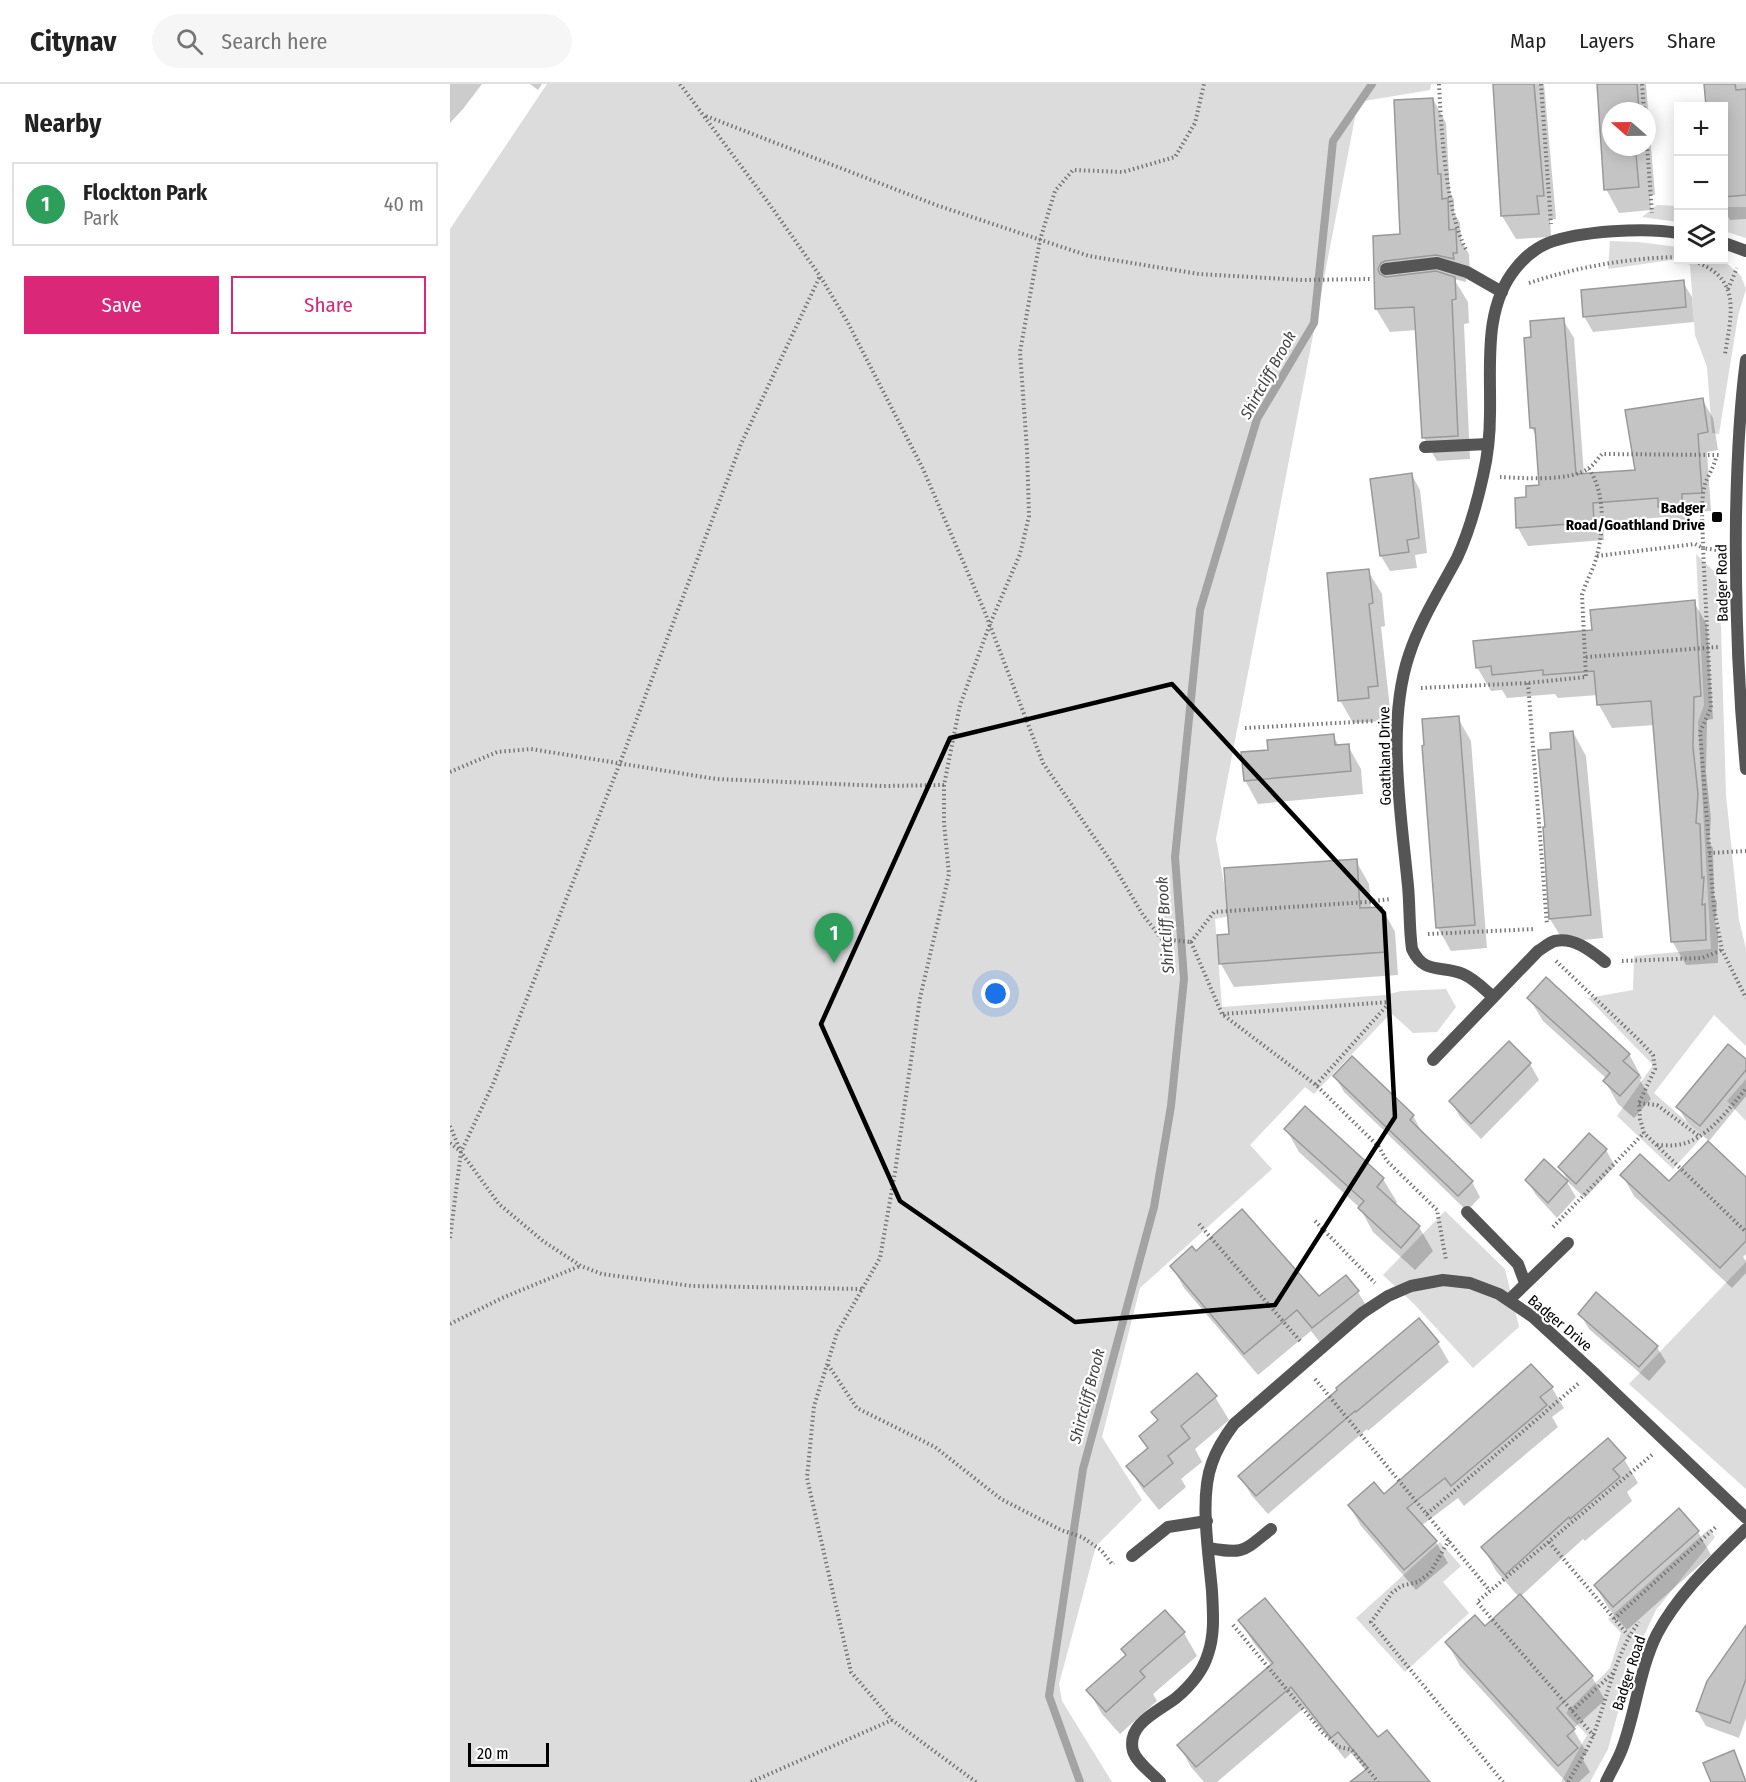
<!DOCTYPE html>
<meta charset="utf-8">
<style>
:root{--surface:#fff;--page:#f6f6f6;--text:#222;--muted:#767676;--line:#e0e0e0;--accent:#db2777}
body{margin:0;font-family:"Fira Sans Condensed",sans-serif;background:var(--page);color:var(--text)}
.controls{position:absolute;right:18px;top:18px;display:grid;overflow:hidden;border-radius:0px;box-shadow:0 3px 15px #0003}
.controls button{width:54px;height:54px;display:grid;place-items:center;padding:0;border:0;border-bottom:2px solid var(--line);background:var(--surface);color:var(--text);font:30px sans-serif}
.compass{position:absolute;left:1152px;top:18px;width:54px;height:54px;border-radius:50%;background:var(--surface);box-shadow:0 3px 15px #0003;rotate:290deg}
.scale{position:absolute;left:18px;bottom:15px;width:81px;box-sizing:border-box;padding-left:6px;border:3px solid #000;border-top:0;font-size:16px;line-height:21px;white-space:nowrap;color:#000;-webkit-text-stroke:4px #fff;paint-order:stroke}
.you{position:absolute;left:546px;top:910px;width:21px;height:21px;margin:-15px;border:4px solid #fff;border-radius:50%;background:#1a73e8;box-shadow:0 0 0 9px #1a73e833}
.badge{display:grid;place-items:center;width:39px;height:39px;border-radius:50%;background:var(--accent);color:#fff;font-size:20px;font-weight:700}
.pin{position:absolute;translate:-50% -50px;filter:drop-shadow(0 2px 3px #0008)}
.pin::after{content:'';position:absolute;top:32px;width:21px;height:18px;background:inherit;clip-path:polygon(0 0,100% 0,50% 100%)}
.list{margin:0;padding:0;list-style:none}
h2{display:flex;justify-content:space-between;align-items:center;height:78px;margin:0;padding:0 24px;font-size:26px}
h2 small{font-size:20px;font-weight:400;color:var(--muted)}
.list li{display:grid;grid-template-columns:39px 1fr auto;gap:18px;align-items:center;box-sizing:border-box;height:84px;margin:0 12px 12px;padding:0 12px;border:2px solid var(--line);border-radius:0px}
.list b{display:block;font-size:22px;white-space:nowrap}
.list p{margin:0;font-size:20px;white-space:nowrap;color:var(--muted)}
.list em{font-size:20px;font-style:normal;color:var(--muted)}
.actions{display:flex;gap:12px;padding:18px 24px}
.actions a{flex:1;padding:14px 0;border:2px solid var(--accent);border-radius:0px;text-align:center;font-size:21px;color:var(--accent)}
.actions .main{background:var(--accent);color:#fff}
.icon{flex:none;width:33px;height:33px;fill:none;stroke:currentColor;stroke-width:2;stroke-linecap:round;stroke-linejoin:round}
.map{position:relative;flex:none;width:1296px;height:1698px;overflow:hidden}
header{display:flex;align-items:center;gap:36px;box-sizing:border-box;height:84px;padding:0 30px;background:var(--surface);border-bottom:2px solid var(--line)}
header strong{font-size:28px}
nav{display:flex;gap:33px;margin-inline-start:auto;font-size:21px}
.search{width:420px;height:54px;background:var(--page);display:flex;align-items:center;gap:15px;box-sizing:border-box;padding:0 21px;border-radius:33px;color:var(--muted);font-size:22px}
main{display:flex}
aside{flex:1;background:var(--surface)}
.map>svg:first-child{display:block}
.green{fill:#dcdcdc}
.shadow{fill:#0003;fill-rule:evenodd}
.lines{fill:none;stroke-linecap:round;stroke-linejoin:round}
.stream{stroke:#a3a3a3;stroke-width:8}
.building{fill:#c4c4c4;stroke:#999;stroke-width:1.5}
.path{stroke:#777;stroke-width:4;stroke-dasharray:1.5 3;stroke-linecap:butt}
.lane{stroke:#555;stroke-width:12}
.street{stroke:#555;stroke-width:12}
.marked{fill:none;stroke:#000;stroke-width:4.5;stroke-linejoin:round}
.poi-dot{fill:#000;stroke:#fff;stroke-width:2}
.labels{text-anchor:middle;dominant-baseline:central;stroke-width:4.5;stroke-linejoin:round;paint-order:stroke}
.poi-label{font-size:15px;font-weight:bold;fill:#000;stroke:#fff;text-anchor:end}
.street-label{font-size:15px;fill:#000;stroke:#fff}
.water-label{font-size:16px;font-style:italic;fill:#444;stroke:#fff}
</style>
<header>
<strong>Citynav</strong>
<div class="search"><svg class="icon" aria-label="search" viewBox="0 0 24 24"><circle cx="10" cy="10" r="6"/><path d="M15 15l6 6"/></svg>Search here</div>
<nav><a>Map</a><a>Layers</a><a>Share</a></nav>
</header>
<main>
<aside>
<h2>Nearby<small></small></h2>
<ul class="list">
<li><span class="badge" style="background:#2e9e5b">1</span><div><b>Flockton Park</b><p>Park</p></div><em>40 m</em></li>
</ul>
<div class="actions"><a class="main">Save</a><a>Share</a></div>
</aside>
<div class="map">
<svg width="1296" height="1698" viewBox="0 0 1296 1698">
<rect width="100%" height="100%" fill="#fff"/>
<g class="green">
<polygon points="97,0 981,0 980,6 908,18 766,755 780,832 765,835 772,923 936,911 951,907 996,905 1006,923 987,948 963,949 941,929 864,1010 855,1003 800,1061 822,1085 690,1204 652,1353 692,1416 646,1462 609,1600 612,1617 662,1698 0,1698 0,145"/>
<polygon points="1207,121 1228,122 1228,138 1192,133"/>
<polygon points="1274,123 1296,123 1296,154 1274,147"/>
<polygon points="1160,157 1188,158 1228,163 1228,176 1273,176 1291,192 1296,205 1288,232 1269,350 1262,349 1257,283 1245,251 1240,181 1228,175 1158,185"/>
<polygon points="1246,470 1267,490 1271,544 1276,711 1289,836 1296,865 1296,962 1264,931 1204,1009 1253,1052 1223,1085 1167,1032 1203,981 1138,914 1183,906 1184,872 1261,865 1248,638 1254,621"/>
<polygon points="1296,995 1296,1037 1277,1017"/>
<polygon points="995,1127 1055,1185 1069,1243 1023,1284 964,1220 933,1191"/>
<polygon points="1296,1178 1296,1405 1179,1300"/>
<polygon points="1259,1445 1265,1453 1206,1526 1182,1577 1158,1665 1140,1698 1111,1698 1137,1651 1116,1629 1160,1584 1171,1549 1158,1535"/>
<polygon points="990,1458 1011,1482 993,1498 1019,1529 955,1588 906,1534"/>
</g>
<g class="shadow">
<polygon points="0,0 32,0 13,25 0,39"/>
<polygon points="80,0 92,0 88,6"/>
<polygon points="1044,0 1094,0 1106,135 1100,135 1101,153 1066,155 1052,132"/>
<path d="M 1148,0 L 1196,0 L 1205,111 L 1200,111 L 1201,126 L 1169,129 L 1156,105 ZM 1161,27 L 1197,27 L 1197,63 L 1161,63 Z"/>
<polygon points="1256,0 1296,0 1296,135 1280,136 1274,126 1274,22 1258,22"/>
<polygon points="983,15 996,39 1000,109 1004,115 1004,129 1010,139 1011,157 1019,170 1020,192 1016,192 1016,198 1004,195 1018,218 1019,239 1014,240 1020,375 987,377 974,354 967,246 940,248 926,225 925,153 952,152"/>
<polygon points="1233,198 1242,213 1244,238 1143,248 1134,232"/>
<polygon points="1113,236 1124,254 1134,391 1187,387 1252,315 1263,334 1268,366 1257,368 1261,427 1241,428 1242,439 1220,441 1216,433 1153,438 1154,456 1078,462 1068,444 1066,415 1078,415 1091,402 1087,354 1082,344 1083,254"/>
<polygon points="962,391 970,406 977,469 965,471 967,484 940,487 931,472"/>
<polygon points="918,487 932,510 935,542 931,543 940,625 931,626 932,637 903,639 890,616"/>
<polygon points="1244,518 1257,541 1263,635 1257,636 1256,688 1261,735 1259,759 1263,764 1264,813 1267,818 1265,841 1268,845 1268,879 1236,881 1222,857 1204,641 1162,644 1149,621 1148,611 1108,614 1105,610 1057,614 1052,606 1041,607 1027,583"/>
<polygon points="1008,634 1021,657 1037,864 1001,867 988,844"/>
<polygon points="1123,648 1136,672 1153,854 1114,858 1100,835 1103,666"/>
<polygon points="883,652 889,662 898,662 911,685 913,710 808,720 795,696 819,667"/>
<polygon points="906,777 919,800 921,825 932,824 945,848 948,891 784,903 771,880 769,852 781,852"/>
<polygon points="1079,914 1179,970 1192,994 1190,996 1201,1015 1184,1034 1168,1020 1155,997 1157,995 1093,937"/>
<polygon points="1296,976 1296,1012 1259,1057 1237,1038 1228,1023"/>
<polygon points="1080,980 1089,996 1031,1055 1010,1033 1001,1017"/>
<polygon points="885,992 963,1032 972,1048 1022,1098 1030,1113 1017,1127 894,1008"/>
<polygon points="855,1024 933,1095 947,1118 945,1121 969,1143 983,1167 965,1186 923,1148 910,1124 849,1068 836,1045"/>
<polygon points="1156,1066 1165,1082 1135,1114 1119,1099 1110,1083"/>
<polygon points="1094,1077 1117,1098 1126,1113 1107,1134 1086,1111 1077,1096"/>
<polygon points="1172,1091 1219,1099 1296,1095 1296,1170 1293,1173 1296,1177 1296,1189 1282,1204 1184,1112"/>
<polygon points="746,1169 869,1214 908,1208 921,1230 876,1266 861,1247 808,1291 734,1204 722,1182"/>
<polygon points="1130,1230 1207,1263 1216,1278 1199,1297 1139,1245"/>
<polygon points="988,1259 999,1278 918,1347 917,1345 818,1430 802,1412 790,1392 889,1307"/>
<polygon points="1081,1283 1102,1304 1114,1324 1102,1333 1108,1343 1014,1422 1008,1414 971,1442 986,1458 998,1479 966,1506 911,1442 899,1421 934,1412"/>
<polygon points="765,1313 779,1336 745,1365 752,1378 731,1395 736,1403 709,1426 692,1405 678,1382 698,1366 691,1352 708,1337 703,1328"/>
<polygon points="1157,1356 1174,1375 1188,1399 1177,1408 1182,1417 1135,1457 1133,1455 1070,1513 1142,1593 1155,1616 1123,1645 1137,1669 1132,1674 1140,1688 1129,1698 1116,1698 1010,1582 997,1558 1035,1544 1069,1513 1046,1487 1033,1463"/>
<polygon points="1248,1448 1261,1471 1177,1546 1159,1525 1145,1501"/>
<polygon points="790,1536 928,1655 978,1698 902,1698 916,1687 901,1669 895,1675 854,1624 767,1698 754,1698 741,1683 729,1661 822,1582 803,1558"/>
<polygon points="1296,1544 1296,1634 1289,1654 1256,1642 1247,1627"/>
<polygon points="734,1549 747,1572 703,1610 707,1617 670,1650 652,1630 638,1606"/>
<polygon points="1284,1668 1292,1684 1296,1698 1262,1698"/>
</g>
<g class="lines">
<polyline class="stream" points="630,1698 599,1612 633,1385 704,1123 721,1022 734,895 725,773 750,526 807,335 864,239 883,57 922,0"/>
</g>
<g class="building">
<polygon points="1043,0 1084,0 1094,112 1087,112 1089,130 1051,132"/>
<polygon points="1147,0 1187,0 1189,27 1161,27 1161,63 1182,63 1183,71 1186,71 1189,103 1154,106"/>
<polygon points="1254,0 1285,0 1286,6 1296,5 1296,111 1274,113 1274,22 1256,22"/>
<polygon points="983,14 988,90 991,90 992,115 998,114 999,146 1006,145 1007,169 1003,169 1004,175 986,171 935,177 931,179 928,185 930,190 936,193 986,187 1005,193 1006,215 1002,216 1008,352 972,354 964,223 925,225 923,152 950,150 944,16"/>
<polygon points="1234,196 1236,223 1133,233 1131,206"/>
<polygon points="1114,234 1126,390 1185,386 1175,326 1253,314 1258,348 1248,350 1252,409 1232,410 1232,421 1208,423 1208,414 1143,419 1144,438 1066,444 1065,414 1076,413 1076,402 1089,401 1085,344 1080,344 1074,254 1081,253 1080,237"/>
<polygon points="962,389 969,454 957,456 959,468 930,472 920,395"/>
<polygon points="919,485 923,519 919,520 928,602 918,603 919,614 888,617 877,489"/>
<polygon points="1245,516 1251,612 1244,613 1243,663 1248,710 1246,739 1250,740 1252,794 1254,793 1252,821 1255,820 1256,856 1221,858 1201,617 1147,621 1144,587 1093,591 1093,586 1042,591 1041,582 1026,584 1023,557 1142,546 1140,526"/>
<polygon points="1009,632 1025,841 986,844 972,662 974,661 972,635"/>
<polygon points="1123,647 1141,831 1099,835 1093,743 1095,743 1088,666 1101,665 1100,649"/>
<polygon points="884,650 885,661 899,660 901,687 794,697 791,668 818,666 817,656"/>
<polygon points="907,775 910,824 932,823 936,868 769,880 767,851 779,850 774,784"/>
<polygon points="1096,893 1180,970 1173,977 1189,991 1170,1012 1153,997 1160,989 1077,914"/>
<polygon points="1059,957 1081,979 1021,1040 999,1017"/>
<polygon points="1278,960 1296,975 1296,986 1250,1042 1226,1023"/>
<polygon points="902,972 964,1031 960,1036 1023,1097 1008,1112 883,992"/>
<polygon points="855,1022 934,1094 927,1103 970,1142 951,1164 908,1124 914,1117 834,1045"/>
<polygon points="1139,1049 1157,1065 1126,1100 1108,1083"/>
<polygon points="1258,1057 1296,1093 1296,1157 1270,1184 1170,1091 1190,1070 1219,1097"/>
<polygon points="1094,1075 1118,1097 1098,1119 1075,1096"/>
<polygon points="792,1125 869,1212 896,1191 909,1207 862,1244 847,1226 794,1270 720,1182 742,1162 746,1167"/>
<polygon points="1146,1208 1208,1262 1189,1283 1128,1230"/>
<polygon points="969,1234 989,1258 906,1328 905,1327 806,1412 788,1392 887,1306 886,1304"/>
<polygon points="1081,1280 1103,1303 1090,1313 1097,1321 1001,1402 995,1394 957,1424 987,1457 954,1486 898,1421 924,1398 934,1410"/>
<polygon points="747,1289 767,1312 731,1342 740,1354 718,1372 723,1379 694,1403 676,1382 698,1364 689,1352 708,1336 701,1328"/>
<polygon points="1158,1354 1176,1374 1163,1385 1170,1393 1120,1435 1119,1433 1055,1491 1031,1463"/>
<polygon points="1229,1424 1249,1447 1163,1523 1144,1501"/>
<polygon points="1070,1510 1143,1592 1107,1624 1125,1645 1117,1652 1128,1664 1108,1682 995,1558 1025,1531 1035,1542"/>
<polygon points="815,1514 928,1653 937,1646 980,1698 900,1698 918,1684 888,1648 881,1654 841,1603 746,1683 727,1661 823,1579 788,1536"/>
<polygon points="715,1526 735,1548 690,1587 695,1593 656,1628 636,1606 676,1571 671,1565"/>
<polygon points="1296,1541 1296,1595 1280,1639 1246,1627 1257,1597"/>
<polygon points="1284,1666 1296,1698 1261,1698 1253,1679"/>
</g>
<g class="lines">
<g class="path">
<polyline points="230,0 320,121 370,192 397,237 473,385 534,526 593,679 662,779 693,831 712,855 741,858"/>
<path d="M 989,0 C 991,42 996,132 1017,167"/>
<polyline points="1091,0 1101,140"/>
<polyline points="1192,0 1194,27"/>
<polyline points="256,32 486,121 639,172 749,190 852,196 921,195"/>
<polyline points="1197,61 1202,129"/>
<path d="M 1240,176 C 1292,192 1282,227 1275,270"/>
<path d="M 1079,199 C 1127,183 1178,174 1228,173"/>
<polyline points="1278,205 1287,184"/>
<path d="M 1050,393 C 1072,394 1122,398 1139,384 C 1144,381 1148,374 1152,370 L 1269,371"/>
<polyline points="1266,466 1253,464 1261,624 1250,648 1264,824 1272,866 1296,914"/>
<path d="M 1147,472 L 1245,460 L 1253,464 C 1253,444 1250,419 1255,400 C 1258,391 1264,384 1266,373"/>
<polyline points="1136,573 1268,563"/>
<polyline points="1078,599 1097,841"/>
<path d="M 971,604 L 1078,599 L 1136,593 L 1132,511 C 1136,497 1144,485 1147,471 C 1154,445 1155,408 1139,385"/>
<polyline points="795,644 924,637"/>
<polyline points="0,688 47,668 81,665 266,695 434,702 494,701"/>
<polyline points="1259,769 1296,767"/>
<polyline points="978,850 1085,845"/>
<polyline points="741,858 772,930 866,1001 929,1063 937,1077 987,1126 996,1176"/>
<polyline points="741,858 764,828 917,818 940,815"/>
<polyline points="1106,877 1190,957 1203,971 1205,985 1189,1019 1190,1035 1194,1049 1296,1148"/>
<polyline points="1172,877 1252,874 1272,866"/>
<polyline points="773,930 940,918"/>
<polyline points="866,1001 940,918"/>
<polyline points="1189,1019 1207,1021 1249,1052"/>
<polyline points="0,1042 11,1068 49,1120 93,1157 131,1182 152,1190 242,1202 412,1205"/>
<polyline points="0,1059 10,1067"/>
<path d="M 1207,1061 C 1213,1061 1220,1062 1226,1061 C 1256,1058 1278,1025 1296,1005"/>
<polyline points="865,1137 925,1199"/>
<polyline points="749,1140 851,1258"/>
<polyline points="1103,1143 1194,1049"/>
<polyline points="0,1154 11,1068 43,1000 170,679 291,360 370,192"/>
<polyline points="0,1240 52,1214 130,1182"/>
<polyline points="378,1281 407,1324 485,1363 551,1415 611,1446 632,1453 651,1466 662,1480 664,1479"/>
<polyline points="865,1295 1040,1507"/>
<polyline points="977,1430 1129,1299"/>
<polyline points="999,1456 980,1489 968,1498 951,1502 942,1509 921,1538 1053,1698"/>
<polyline points="1099,1458 1178,1551"/>
<polyline points="1164,1535 1267,1442"/>
<polyline points="783,1541 873,1649 889,1663 902,1666 928,1698"/>
<polyline points="1122,1627 1163,1589"/>
<polyline points="1144,1652 1027,1518 1203,1370"/>
<polyline points="301,1698 442,1636"/>
<polyline points="526,1698 442,1636 401,1588 357,1394 364,1322 387,1249 430,1174 445,1088 470,914 499,790 494,739 494,701 510,621 540,540 570,470 579,432 577,366 570,268 590,156 605,107 623,86 673,88 725,73 745,39 754,0"/>
<path d="M 1118,1698 C 1127,1682 1138,1666 1144,1649 C 1158,1612 1165,1570 1189,1538"/>
</g>
<g class="lane">
<polyline points="936,185 987,179 1017,188 1052,208"/>
<polyline points="975,363 1038,360"/>
<polyline points="1017,1128 1068,1180 1075,1199"/>
<polyline points="1059,1216 1118,1159"/>
<path d="M 758,1464 C 795,1470 792,1468 821,1445"/>
<polyline points="682,1472 718,1443 757,1437"/>
</g>
<g class="street">
<polyline points="1274,159 1296,167"/>
<path d="M 1296,276 C 1289,328 1287,380 1286,432 C 1285,517 1288,601 1296,685"/>
<path d="M 1043,913 C 1034,905 1025,895 1013,890 C 991,881 974,891 962,865 C 959,844 960,823 958,802 C 951,730 936,640 959,571 C 970,537 990,506 1007,474 C 1019,448 1027,419 1033,392 C 1038,371 1040,350 1040,329 C 1041,281 1033,224 1066,184 C 1074,174 1086,164 1098,159 C 1129,147 1196,143 1228,149"/>
<path d="M 983,976 L 1088,867 C 1093,864 1100,858 1105,857 C 1124,853 1141,867 1155,878"/>
<path d="M 710,1698 C 702,1689 687,1679 683,1667 C 676,1640 709,1627 726,1614 C 739,1603 753,1587 758,1570 C 765,1550 763,1528 762,1507 C 759,1471 749,1413 762,1379 C 767,1364 775,1352 784,1340 L 912,1229 L 938,1212 L 961,1202 L 993,1196 L 1020,1199 L 1049,1210 L 1083,1233 L 1143,1288 L 1296,1434"/>
<path d="M 1156,1698 C 1161,1687 1168,1676 1172,1665 C 1186,1628 1189,1586 1207,1550 C 1229,1509 1263,1478 1296,1445"/>
</g>
</g>
<path class="marked" d="M 722,600 L 934,829 L 945,1033 L 825,1221 L 625,1238 L 450,1117 L 371,940 L 500,654 Z"/>
<rect class="poi-dot" x="1261" y="427" width="12" height="12" rx="3"/>
<g class="labels">
<g class="poi-label">
<text x="1255" y="424">Badger<tspan x="1255" dy="17">Road/Goathland Drive</tspan></text>
</g>
<g class="street-label">
<text transform="translate(1272 499) rotate(-91)">Badger Road</text>
<text transform="translate(935 672) rotate(-91)">Goathland Drive</text>
<text transform="translate(1110 1239) rotate(40)">Badger Drive</text>
<text transform="translate(1179 1589) rotate(-72)">Badger Road</text>
</g>
<g class="water-label">
<text transform="translate(818 291) rotate(-61)">Shirtcliff Brook</text>
<text transform="translate(715 841) rotate(-94)">Shirtcliff Brook</text>
<text transform="translate(637 1312) rotate(-75)">Shirtcliff Brook</text>
</g>
</g>
</svg>
<div class="controls">
<button>+</button>
<button>−</button>
<button><svg class="icon" aria-label="layers" viewBox="0 0 24 24"><path d="M12 4l9 5-9 5-9-5zM3 14l9 5 9-5"/></svg></button>
</div>
<svg class="compass" viewBox="-18 -18 36 36"><path d="M0-13l5 13h-10z" fill="#e53935"/><path d="M0 13l5-13h-10z" fill="#767676"/></svg>
<div class="scale">20 m</div>
<div class="you"></div>
<div class="pin badge" style="left:384px;top:879px;background:#2e9e5b">1</div>
</div>
</main>
